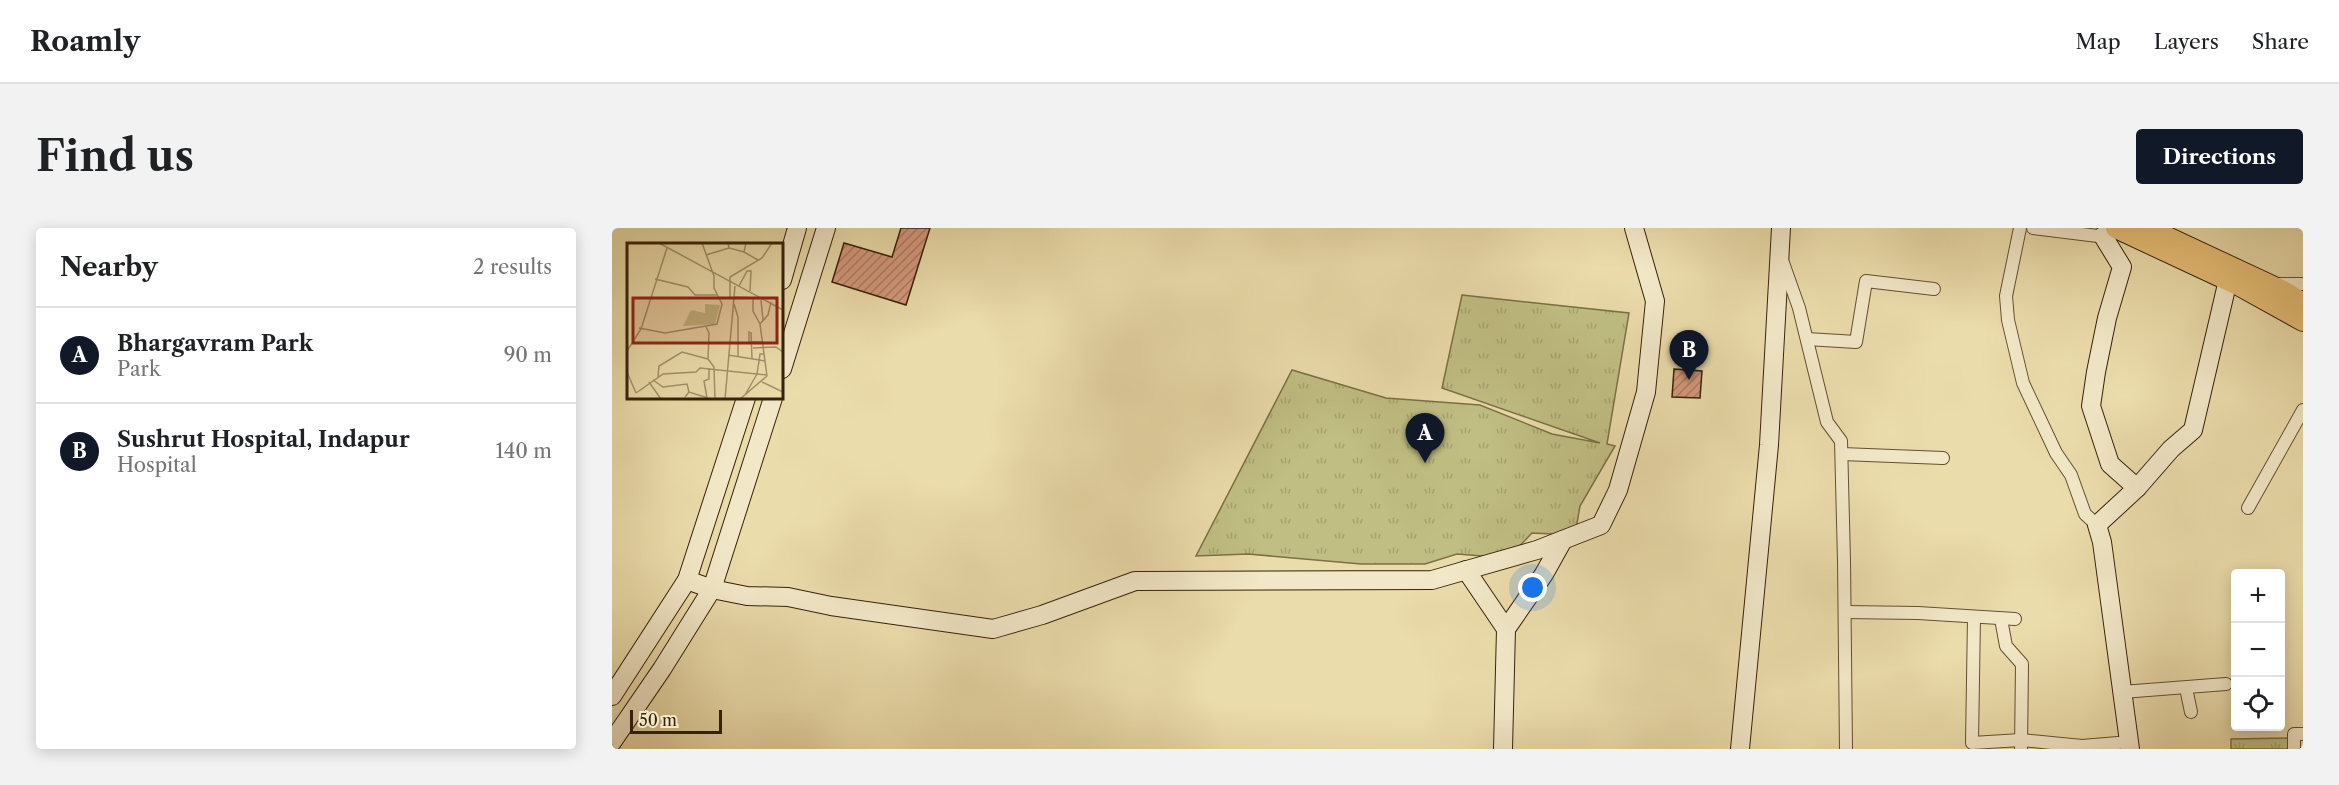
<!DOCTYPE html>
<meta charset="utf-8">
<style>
:root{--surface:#fff;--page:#f2f2f2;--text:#202124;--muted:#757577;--line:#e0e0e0;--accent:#111827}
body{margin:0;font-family:"Libre Caslon Text",serif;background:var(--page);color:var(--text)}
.controls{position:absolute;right:18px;bottom:18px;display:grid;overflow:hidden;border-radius:6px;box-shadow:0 3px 15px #0003}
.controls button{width:54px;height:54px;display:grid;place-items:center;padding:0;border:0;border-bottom:2px solid var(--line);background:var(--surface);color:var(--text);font:30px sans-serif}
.scale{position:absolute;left:18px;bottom:15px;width:92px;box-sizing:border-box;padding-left:6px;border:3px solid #36210a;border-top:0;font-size:16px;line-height:21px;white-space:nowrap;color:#36210a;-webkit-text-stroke:4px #f2e8c8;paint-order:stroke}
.you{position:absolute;left:921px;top:360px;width:21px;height:21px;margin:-15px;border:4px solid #fff;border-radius:50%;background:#1a73e8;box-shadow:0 0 0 9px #1a73e833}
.badge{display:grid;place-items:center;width:39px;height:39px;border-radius:50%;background:var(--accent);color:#fff;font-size:20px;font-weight:700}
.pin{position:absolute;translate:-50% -50px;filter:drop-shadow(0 2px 3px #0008)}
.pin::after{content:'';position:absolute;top:32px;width:21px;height:18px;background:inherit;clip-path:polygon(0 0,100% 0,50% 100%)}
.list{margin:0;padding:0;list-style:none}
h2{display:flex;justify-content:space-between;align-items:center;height:78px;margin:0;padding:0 24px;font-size:26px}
h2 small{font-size:20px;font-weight:400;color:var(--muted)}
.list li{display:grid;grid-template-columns:39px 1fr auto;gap:18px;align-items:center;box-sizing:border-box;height:96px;padding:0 24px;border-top:2px solid var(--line)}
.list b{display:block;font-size:22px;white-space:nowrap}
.list p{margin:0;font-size:20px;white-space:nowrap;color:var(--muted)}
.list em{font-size:20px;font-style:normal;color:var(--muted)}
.icon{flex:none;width:33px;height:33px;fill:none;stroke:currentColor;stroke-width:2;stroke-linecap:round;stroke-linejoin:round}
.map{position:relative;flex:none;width:1691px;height:521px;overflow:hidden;border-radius:6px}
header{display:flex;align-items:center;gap:36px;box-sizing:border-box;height:84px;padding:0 30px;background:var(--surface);border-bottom:2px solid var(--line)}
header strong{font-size:28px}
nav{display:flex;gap:33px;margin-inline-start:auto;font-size:21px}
.intro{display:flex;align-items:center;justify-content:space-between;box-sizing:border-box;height:144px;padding:0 36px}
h1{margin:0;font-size:42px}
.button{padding:15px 27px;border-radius:6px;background:var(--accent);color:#fff;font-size:21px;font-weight:700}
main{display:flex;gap:36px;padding:0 36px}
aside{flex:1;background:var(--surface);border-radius:6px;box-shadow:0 3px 15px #0003}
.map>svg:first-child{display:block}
.park{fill:url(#park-tufts);stroke:#7b7046;stroke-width:1.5}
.building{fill:url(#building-hatch);stroke:#36210a;stroke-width:1.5}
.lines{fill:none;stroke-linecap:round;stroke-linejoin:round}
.street-casing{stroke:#635032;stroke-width:14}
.secondary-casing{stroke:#36210a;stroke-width:20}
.primary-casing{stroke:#36210a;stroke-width:22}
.street{stroke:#f2e8c8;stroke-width:12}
.secondary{stroke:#f2e8c8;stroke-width:18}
.primary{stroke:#e6be76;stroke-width:20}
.inset-road{fill:none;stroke:#a3916b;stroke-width:1.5}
.view{fill:#8f2418;fill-opacity:0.15;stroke:#8f2418;stroke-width:3}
.inset-edge{fill:none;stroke:#36210a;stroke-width:3}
</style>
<header>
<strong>Roamly</strong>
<nav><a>Map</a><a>Layers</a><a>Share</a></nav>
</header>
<div class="intro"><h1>Find us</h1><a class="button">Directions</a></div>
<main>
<aside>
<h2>Nearby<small>2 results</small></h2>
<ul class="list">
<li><span class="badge">A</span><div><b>Bhargavram Park</b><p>Park</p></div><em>90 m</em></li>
<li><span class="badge">B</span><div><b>Sushrut Hospital, Indapur</b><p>Hospital</p></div><em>140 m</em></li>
</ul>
</aside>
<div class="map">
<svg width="1691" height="521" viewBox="0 0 1691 521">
<defs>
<pattern id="park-tufts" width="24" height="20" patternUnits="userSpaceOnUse" patternTransform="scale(1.5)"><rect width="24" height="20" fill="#c0be83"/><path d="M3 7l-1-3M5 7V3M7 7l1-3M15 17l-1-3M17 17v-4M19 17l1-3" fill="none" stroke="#a6a370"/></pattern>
<pattern id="building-hatch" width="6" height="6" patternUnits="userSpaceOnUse" patternTransform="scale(1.5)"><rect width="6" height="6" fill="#d3997c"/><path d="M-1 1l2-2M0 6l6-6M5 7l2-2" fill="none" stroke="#ac7c64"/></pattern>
</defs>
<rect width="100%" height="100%" fill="#ebdcab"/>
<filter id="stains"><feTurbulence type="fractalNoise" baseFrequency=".00333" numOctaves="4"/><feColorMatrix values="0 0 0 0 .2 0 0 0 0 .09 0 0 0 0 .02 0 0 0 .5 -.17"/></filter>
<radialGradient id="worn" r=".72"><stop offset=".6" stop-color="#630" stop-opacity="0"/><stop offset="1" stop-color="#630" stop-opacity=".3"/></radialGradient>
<g class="park">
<polygon points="850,67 1017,85 995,216 1003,218 968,278 963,307 920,305 896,330 845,326 813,336 749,336 636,326 584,328 680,142 774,170 868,177 940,206 988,215 830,160"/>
<polygon points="1682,510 1682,521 1619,521 1619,511"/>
</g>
<g class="building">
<polygon points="289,0 318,0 294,77 220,54 232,15 280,29"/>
<polygon points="1062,141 1090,143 1088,170 1060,169"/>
</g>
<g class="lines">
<defs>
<g id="street">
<polyline points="1408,0 1394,68 1396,92 1411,155 1444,225 1459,247 1473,286 1485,297"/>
<polyline points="1421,0 1494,9 1496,6"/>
<polyline points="1170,32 1187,80 1215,194 1229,213 1232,333 1234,521"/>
<polyline points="1662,56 1691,56"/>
<polyline points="1195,111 1244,114 1254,53 1322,61"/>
<polyline points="1230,226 1331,230"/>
<polyline points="1636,280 1691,182"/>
<polyline points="1233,384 1306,385 1403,391"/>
<polyline points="1362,389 1360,515 1409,512 1470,518 1518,514"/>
<polyline points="1389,391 1394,418 1410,436 1409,521"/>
<polyline points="1574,460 1579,484"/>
<polyline points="1510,464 1614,456"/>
<polyline points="1682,521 1682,506 1691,506"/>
</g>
<g id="secondary">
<polyline points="1491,8 1510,39 1495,90 1484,144 1479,178 1498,236 1525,260"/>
<polyline points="170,52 185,0"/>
<polyline points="170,141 214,0"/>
<polyline points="854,342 894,401 891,521"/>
<polyline points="75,352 100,361 135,368 176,369 219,378 381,401 430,387 523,353 820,352 925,322 989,297 1006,262 1034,164 1043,73 1022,0"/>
<polyline points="894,401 932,346 951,312"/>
<polyline points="0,468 75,352 134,170"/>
<polyline points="0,514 50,441 100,361 161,170"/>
<polyline points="1128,521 1157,217 1169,0"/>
<polyline points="1518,521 1490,314 1485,297 1525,260 1559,221 1581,202 1619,39"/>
</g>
<g id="primary">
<polyline points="1504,0 1626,57 1691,93"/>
<polyline points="1536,0 1673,64 1691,75"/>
</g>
</defs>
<use href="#street" class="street-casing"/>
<use href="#secondary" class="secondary-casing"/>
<use href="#primary" class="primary-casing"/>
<use href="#street" class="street"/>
<use href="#secondary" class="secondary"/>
<use href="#primary" class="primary"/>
</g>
<g transform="translate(15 15)">
<rect width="156" height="156" fill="#ebdcab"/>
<path d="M 78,61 L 93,62 L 88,81 L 56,83 L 64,67 L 78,70 Z" fill="#c0be83"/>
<path class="inset-road" d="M 32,0 L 156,67M 75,0 L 87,33M 101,0 L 102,5 L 117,9M 119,0 L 117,9 L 131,17M 79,12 L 102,5M 28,36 L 61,44 L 68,52 L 91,52M 112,43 L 120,28 L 124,28 L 123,48M 103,54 L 103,34 L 135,15 L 145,0M 107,54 L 128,55M 126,55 L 126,68 L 133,81M 134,57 L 136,77M 107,61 L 111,74 L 111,114M 79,84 L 82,90 L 81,116 L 87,124 L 88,156M 12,85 L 38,90 L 90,81 L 95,61 L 87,45 L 87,33M 122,88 L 122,99 L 135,99M 124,89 L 125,116M 126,105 L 149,104 L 156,109M 0,108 L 14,86 L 40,5M 101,112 L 138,118M 0,129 L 9,150M 130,131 L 133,111 L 137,111M 140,133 L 133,81 L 141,72 L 144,59M 31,134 L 32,123 L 55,109 L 81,116M 26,137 L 36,144 L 60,141 L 62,149M 22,139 L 34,156M 135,139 L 156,149M 9,150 L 36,131 L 69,129 L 73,125 L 140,132M 118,152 L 130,131M 58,154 L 62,149 L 81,155M 80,155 L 77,138 L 82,136 L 82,125M 98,156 L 108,43M 113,156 L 140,133"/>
<path class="view" d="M 6,55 L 150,55 L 150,100 L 6,100 Z"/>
<rect width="156" height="156" class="inset-edge"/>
</g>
<rect width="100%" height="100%" filter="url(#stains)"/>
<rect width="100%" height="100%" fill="url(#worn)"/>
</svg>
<div class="controls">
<button>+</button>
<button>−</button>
<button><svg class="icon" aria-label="locate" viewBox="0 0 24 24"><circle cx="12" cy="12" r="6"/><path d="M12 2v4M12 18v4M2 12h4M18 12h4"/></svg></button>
</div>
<div class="scale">50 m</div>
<div class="you"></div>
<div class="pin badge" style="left:813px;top:235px">A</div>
<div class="pin badge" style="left:1077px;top:152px">B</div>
</div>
</main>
